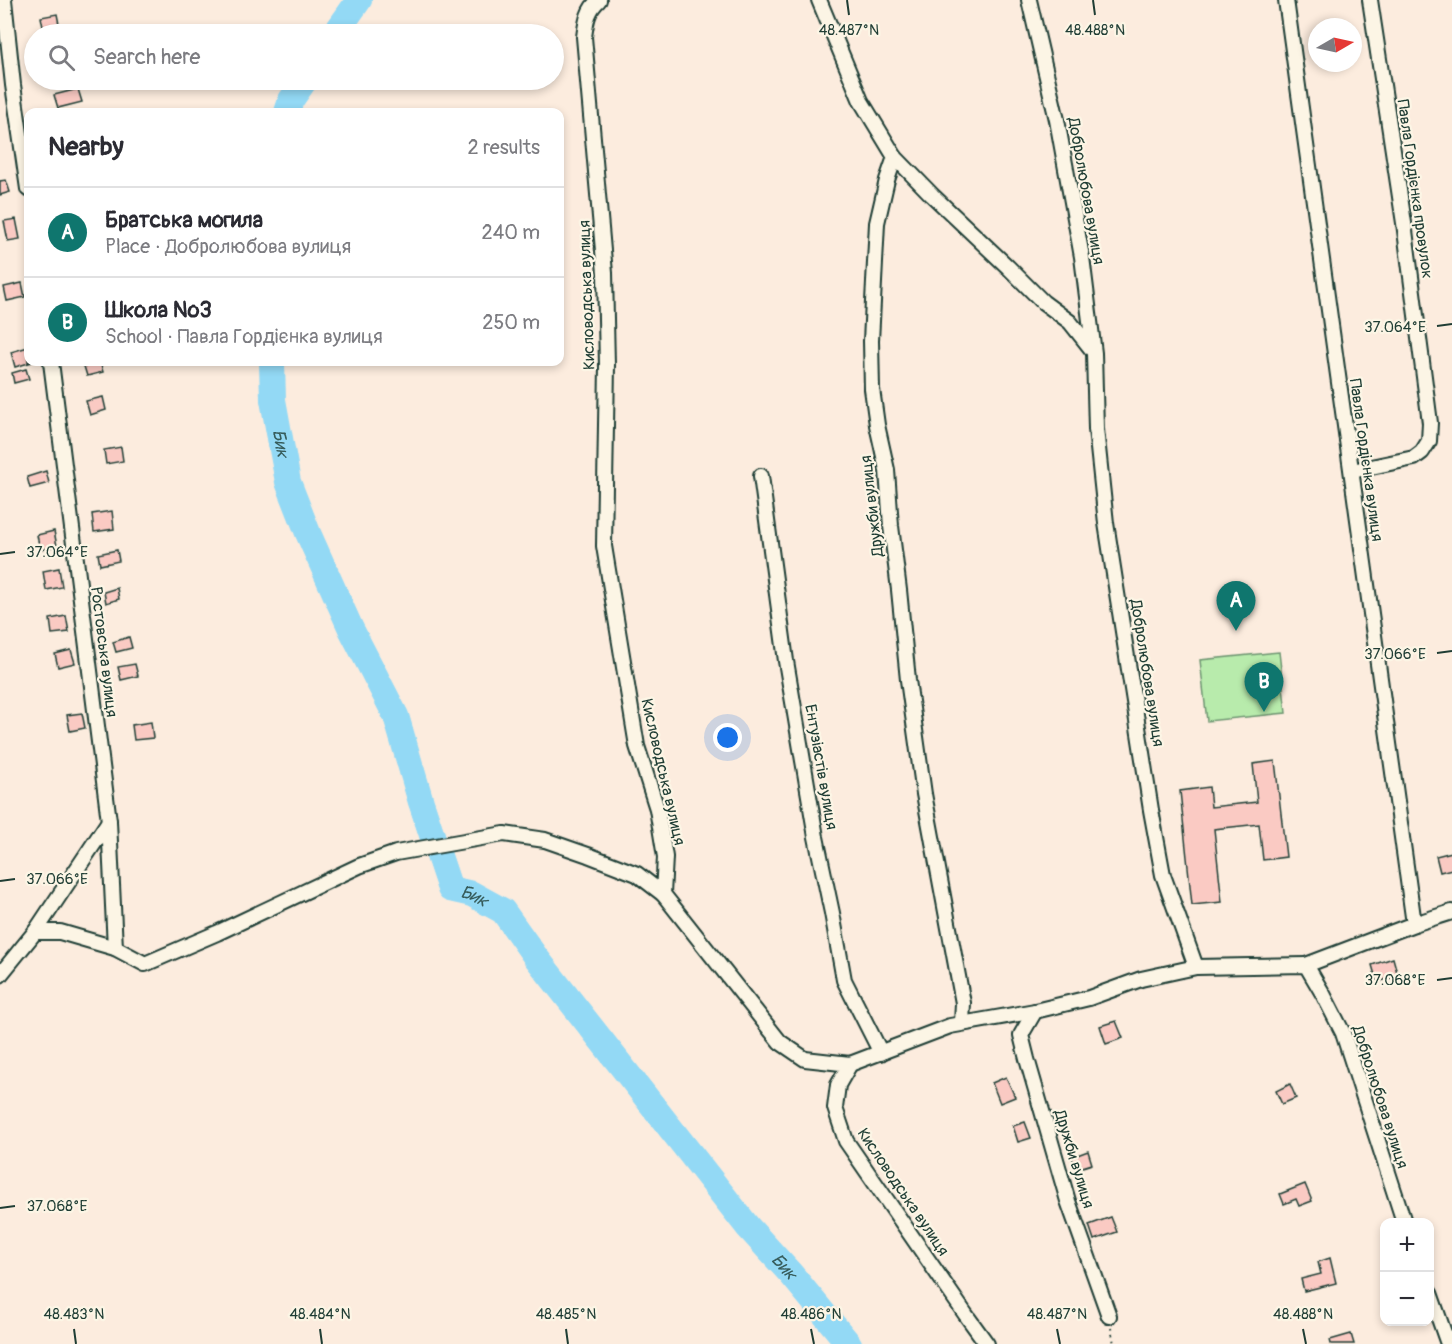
<!DOCTYPE html>
<meta charset="utf-8">
<style>
:root{--surface:#fff;--page:#f2f2f3;--text:#2b2b33;--muted:#7c7c81;--line:#e1e1e2;--accent:#0f766e}
body{margin:0;font-family:Pangolin,sans-serif;background:var(--page);color:var(--text)}
.controls{position:absolute;right:18px;bottom:18px;display:grid;overflow:hidden;border-radius:12px;box-shadow:0 3px 9px #0003}
.controls button{width:54px;height:54px;display:grid;place-items:center;padding:0;border:0;border-bottom:2px solid var(--line);background:var(--surface);color:var(--text);font:30px sans-serif}
.compass{position:absolute;left:1308px;top:18px;width:54px;height:54px;border-radius:50%;background:var(--surface);box-shadow:0 3px 9px #0003;rotate:81deg}
.you{position:absolute;left:728px;top:738px;width:21px;height:21px;margin:-15px;border:4px solid #fff;border-radius:50%;background:#1a73e8;box-shadow:0 0 0 9px #1a73e833}
.badge{display:grid;place-items:center;width:39px;height:39px;border-radius:50%;background:var(--accent);color:#fff;font-size:20px;font-weight:700}
.pin{position:absolute;translate:-50% -50px;filter:drop-shadow(0 2px 3px #0008)}
.pin::after{content:'';position:absolute;top:32px;width:21px;height:18px;background:inherit;clip-path:polygon(0 0,100% 0,50% 100%)}
.list{margin:0;padding:0;list-style:none}
h2{display:flex;justify-content:space-between;align-items:center;height:78px;margin:0;padding:0 24px;font-size:26px}
h2 small{font-size:20px;font-weight:400;color:var(--muted)}
.list li{display:grid;grid-template-columns:39px 1fr auto;gap:18px;align-items:center;box-sizing:border-box;height:90px;padding:0 24px;border-top:2px solid var(--line)}
.list b{display:block;font-size:22px;white-space:nowrap}
.list p{margin:0;font-size:20px;white-space:nowrap;color:var(--muted)}
.list em{font-size:20px;font-style:normal;color:var(--muted)}
.icon{flex:none;width:33px;height:33px;fill:none;stroke:currentColor;stroke-width:2;stroke-linecap:round;stroke-linejoin:round}
.map{position:relative;flex:none;width:1452px;height:1344px;overflow:hidden}
.search{position:absolute;background:var(--surface);box-shadow:0 3px 9px #0003;left:24px;top:24px;width:540px;height:66px;display:flex;align-items:center;gap:15px;box-sizing:border-box;padding:0 21px;border-radius:33px;color:var(--muted);font-size:22px}
.panel{position:absolute;background:var(--surface);box-shadow:0 3px 9px #0003;left:24px;top:108px;width:540px;height:258px;border-radius:12px}
.map>svg:first-child{display:block}
.green{fill:#b8ebac;stroke:#6c9470;stroke-width:1.5}
.lines{fill:none;stroke-linecap:round;stroke-linejoin:round}
.river{stroke:#93d9f5;stroke-width:26}
.building{fill:#facac3;stroke:#1f3d34;stroke-width:1.5}
.street-casing{stroke:#1f3d34;stroke-width:18}
.path{stroke:#1f3d34;stroke-width:2;stroke-dasharray:1.5 4.5;stroke-linecap:butt}
.street{stroke:#fcf5e5;stroke-width:14}
.ticks{fill:none;stroke:#1f3d34;stroke-width:2}
.labels{text-anchor:middle;dominant-baseline:central;stroke-width:4.5;stroke-linejoin:round;paint-order:stroke}
.street-label{font-size:16px;fill:#1f3d34;stroke:#fcf5e5}
.water-label{font-size:18px;font-style:italic;fill:#365c5b;stroke:#fcf5e5}
.ticks-label{font-size:15px;text-anchor:middle;fill:#1f3d34;stroke:#fcf5e5;stroke-width:4.5;stroke-linejoin:round;paint-order:stroke}
</style>
<div class="map">
<svg width="1452" height="1344" viewBox="0 0 1452 1344">
<rect width="100%" height="100%" fill="#fcecde"/>
<filter id="ink" filterUnits="userSpaceOnUse"><feTurbulence type="fractalNoise" baseFrequency=".0167" numOctaves="2"/><feDisplacementMap in="SourceGraphic" scale="12" xChannelSelector="R" yChannelSelector="G"/><feConvolveMatrix kernelMatrix="1 2 1 2 8 2 1 2 1" color-interpolation-filters="sRGB"/></filter>
<g filter="url(#ink)">
<polygon class="green" points="1279,652 1286,713 1207,721 1200,660"/>
<g class="lines">
<g class="river">
<polyline points="335,34 359,0"/>
<polyline points="287,112 291,100 305,80"/>
<path id="s1" d="M 272,362 L 273,400 L 288,482 L 308,533 L 351,629 L 396,716 L 421,802 L 450,889 L 472,894 L 503,911 L 535,956 L 748,1227 L 791,1274 L 849,1344"/>
</g>
</g>
<g class="building">
<polygon points="57,14 60,29 44,32 41,17"/>
<polygon points="78,89 82,102 58,108 54,95"/>
<polygon points="6,180 10,192 0,195 0,181"/>
<polygon points="16,219 20,239 8,241 4,221"/>
<polygon points="22,283 25,297 7,301 4,287"/>
<polygon points="28,347 28,362 32,362 15,367 11,352"/>
<polygon points="88,362 100,362 103,372 87,376 83,363"/>
<polygon points="26,369 29,379 14,383 12,373"/>
<polygon points="103,397 106,410 90,415 86,401"/>
<polygon points="121,447 123,461 106,464 104,450"/>
<polygon points="46,471 49,483 30,488 27,477"/>
<polygon points="112,511 114,529 94,532 92,514"/>
<polygon points="54,531 57,546 40,550 37,535"/>
<polygon points="117,550 119,561 100,565 98,554"/>
<polygon points="59,568 62,587 46,590 43,571"/>
<polygon points="117,588 119,599 106,603 104,592"/>
<polygon points="66,616 69,632 52,634 50,619"/>
<polygon points="129,637 132,648 116,652 113,642"/>
<polygon points="71,650 75,663 58,667 55,654"/>
<polygon points="135,664 138,676 121,680 118,667"/>
<polygon points="82,713 85,728 70,731 67,715"/>
<polygon points="151,722 153,738 134,740 132,725"/>
<polygon points="1275,761 1286,857 1263,860 1259,824 1214,829 1222,902 1192,905 1180,791 1209,787 1211,807 1257,802 1253,764"/>
<polygon points="1452,852 1452,869 1440,872 1436,856"/>
<polygon points="1393,958 1398,976 1377,982 1372,965"/>
<polygon points="1116,1021 1123,1038 1106,1044 1100,1026"/>
<polygon points="1006,1077 1015,1097 1000,1103 992,1083"/>
<polygon points="1290,1084 1296,1098 1282,1104 1276,1091"/>
<polygon points="1025,1122 1031,1138 1018,1142 1013,1126"/>
<polygon points="1088,1151 1092,1164 1076,1169 1072,1157"/>
<polygon points="1305,1184 1312,1201 1299,1206 1296,1199 1284,1204 1280,1194"/>
<polygon points="1111,1217 1117,1232 1094,1240 1089,1225"/>
<polygon points="1330,1258 1336,1283 1304,1291 1301,1279 1321,1274 1318,1262"/>
<polygon points="1351,1334 1354,1344 1331,1344 1330,1340"/>
</g>
<g class="lines">
<defs>
<g id="street">
<polyline points="4,0 13,85 28,189"/>
<path d="M 599,0 C 587,10 586,23 584,37 L 605,273 L 607,365 L 604,546 L 637,746 L 657,809 L 665,857 L 663,894 L 780,1042 L 805,1059 L 850,1064 L 838,1085 L 835,1108 L 846,1141 L 966,1315 L 987,1344"/>
<polyline points="819,0 861,101 895,157 887,180 877,223 871,341 872,389 877,425 887,470 891,526 899,590 908,680 924,794 963,1003 962,1023"/>
<polyline points="1029,0 1057,120 1082,257 1094,353 1096,429 1106,523 1151,810 1163,875 1196,967 1306,965 1323,994 1343,1033 1404,1222"/>
<polyline points="1286,0 1414,924"/>
<polyline points="895,157 932,195 1008,267 1043,302 1070,322 1093,351"/>
<polyline points="51,362 109,821 115,948"/>
<polyline points="1352,471 1414,458 1422,452 1429,441 1430,423 1404,223 1370,0"/>
<polyline points="761,476 786,661 816,837 832,913 844,980 881,1053"/>
<polyline points="35,932 109,821"/>
<polyline points="1306,965 1414,924 1452,912"/>
<polyline points="0,975 35,932 60,932 115,948 145,964 217,933 359,866 396,853 504,834 545,840 588,855 637,874 663,894"/>
<polyline points="1035,1011 1021,1035 1027,1059 1068,1201 1109,1316"/>
<polyline points="850,1064 950,1026 1035,1011 1089,998 1141,979 1196,967"/>
<polyline points="1430,1293 1448,1344"/>
</g>
</defs>
<use href="#street" class="street-casing"/>
<polyline class="path" points="1111,1328 1114,1344"/>
<use href="#street" class="street"/>
</g>
</g>
<path class="ticks" d="M 847,0 L 849,15M 1093,0 L 1095,15M 1437,326 L 1452,324M 0,554 L 15,552M 1437,653 L 1452,651M 0,881 L 15,879M 1437,980 L 1452,978M 0,1208 L 15,1206M 74,1329 L 76,1344M 320,1329 L 322,1344M 566,1329 L 568,1344M 811,1329 L 814,1344M 1057,1329 L 1060,1344M 1303,1329 L 1306,1344"/>
<g class="labels">
<g class="street-label">
<text transform="translate(1415 189) rotate(82)">Павла Гордієнка провулок</text>
<text transform="translate(1086 191) rotate(80)">Добролюбова вулиця</text>
<text transform="translate(587 295) rotate(-92)">Кисловодська вулиця</text>
<text transform="translate(1366 460) rotate(82)">Павла Гордієнка вулиця</text>
<text transform="translate(872 506) rotate(-97)">Дружби вулиця</text>
<text transform="translate(104 652) rotate(83)">Ростовська вулиця</text>
<text transform="translate(1147 673) rotate(81)">Добролюбова вулиця</text>
<text transform="translate(821 767) rotate(80)">Ентузіастів вулиця</text>
<text transform="translate(663 772) rotate(77)">Кисловодська вулиця</text>
<text transform="translate(1380 1097) rotate(72)">Добролюбова вулиця</text>
<text transform="translate(1074 1159) rotate(73)">Дружби вулиця</text>
<text transform="translate(903 1192) rotate(56)">Кисловодська вулиця</text>
</g>
<g class="water-label">
<text stroke="none"><textPath href="#s1" startOffset="82">Бик</textPath></text>
<text stroke="none"><textPath href="#s1" startOffset="586">Бик</textPath></text>
<text stroke="none"><textPath href="#s1" startOffset="1072">Бик</textPath></text>
</g>
</g>
<g class="ticks-label">
<text x="849" y="35">48.487°N</text>
<text x="1095" y="35">48.488°N</text>
<text x="1395" y="332">37.064°E</text>
<text x="57" y="557">37.064°E</text>
<text x="1395" y="659">37.066°E</text>
<text x="57" y="884">37.066°E</text>
<text x="1395" y="985">37.068°E</text>
<text x="57" y="1211">37.068°E</text>
<text x="74" y="1319">48.483°N</text>
<text x="320" y="1319">48.484°N</text>
<text x="566" y="1319">48.485°N</text>
<text x="811" y="1319">48.486°N</text>
<text x="1057" y="1319">48.487°N</text>
<text x="1303" y="1319">48.488°N</text>
</g>
</svg>
<div class="controls">
<button>+</button>
<button>−</button>
</div>
<svg class="compass" viewBox="-18 -18 36 36"><path d="M0-13l5 13h-10z" fill="#e53935"/><path d="M0 13l5-13h-10z" fill="#7c7c81"/></svg>
<div class="you"></div>
<div class="pin badge" style="left:1236px;top:631px">A</div>
<div class="pin badge" style="left:1264px;top:712px">B</div>
<div class="search"><svg class="icon" aria-label="search" viewBox="0 0 24 24"><circle cx="10" cy="10" r="6"/><path d="M15 15l6 6"/></svg>Search here</div>
<section class="panel">
<h2>Nearby<small>2 results</small></h2>
<ul class="list">
<li><span class="badge">A</span><div><b>Братська могила</b><p>Place · Добролюбова вулиця</p></div><em>240 m</em></li>
<li><span class="badge">B</span><div><b>Школа №3</b><p>School · Павла Гордієнка вулиця</p></div><em>250 m</em></li>
</ul>
</section>
</div>
